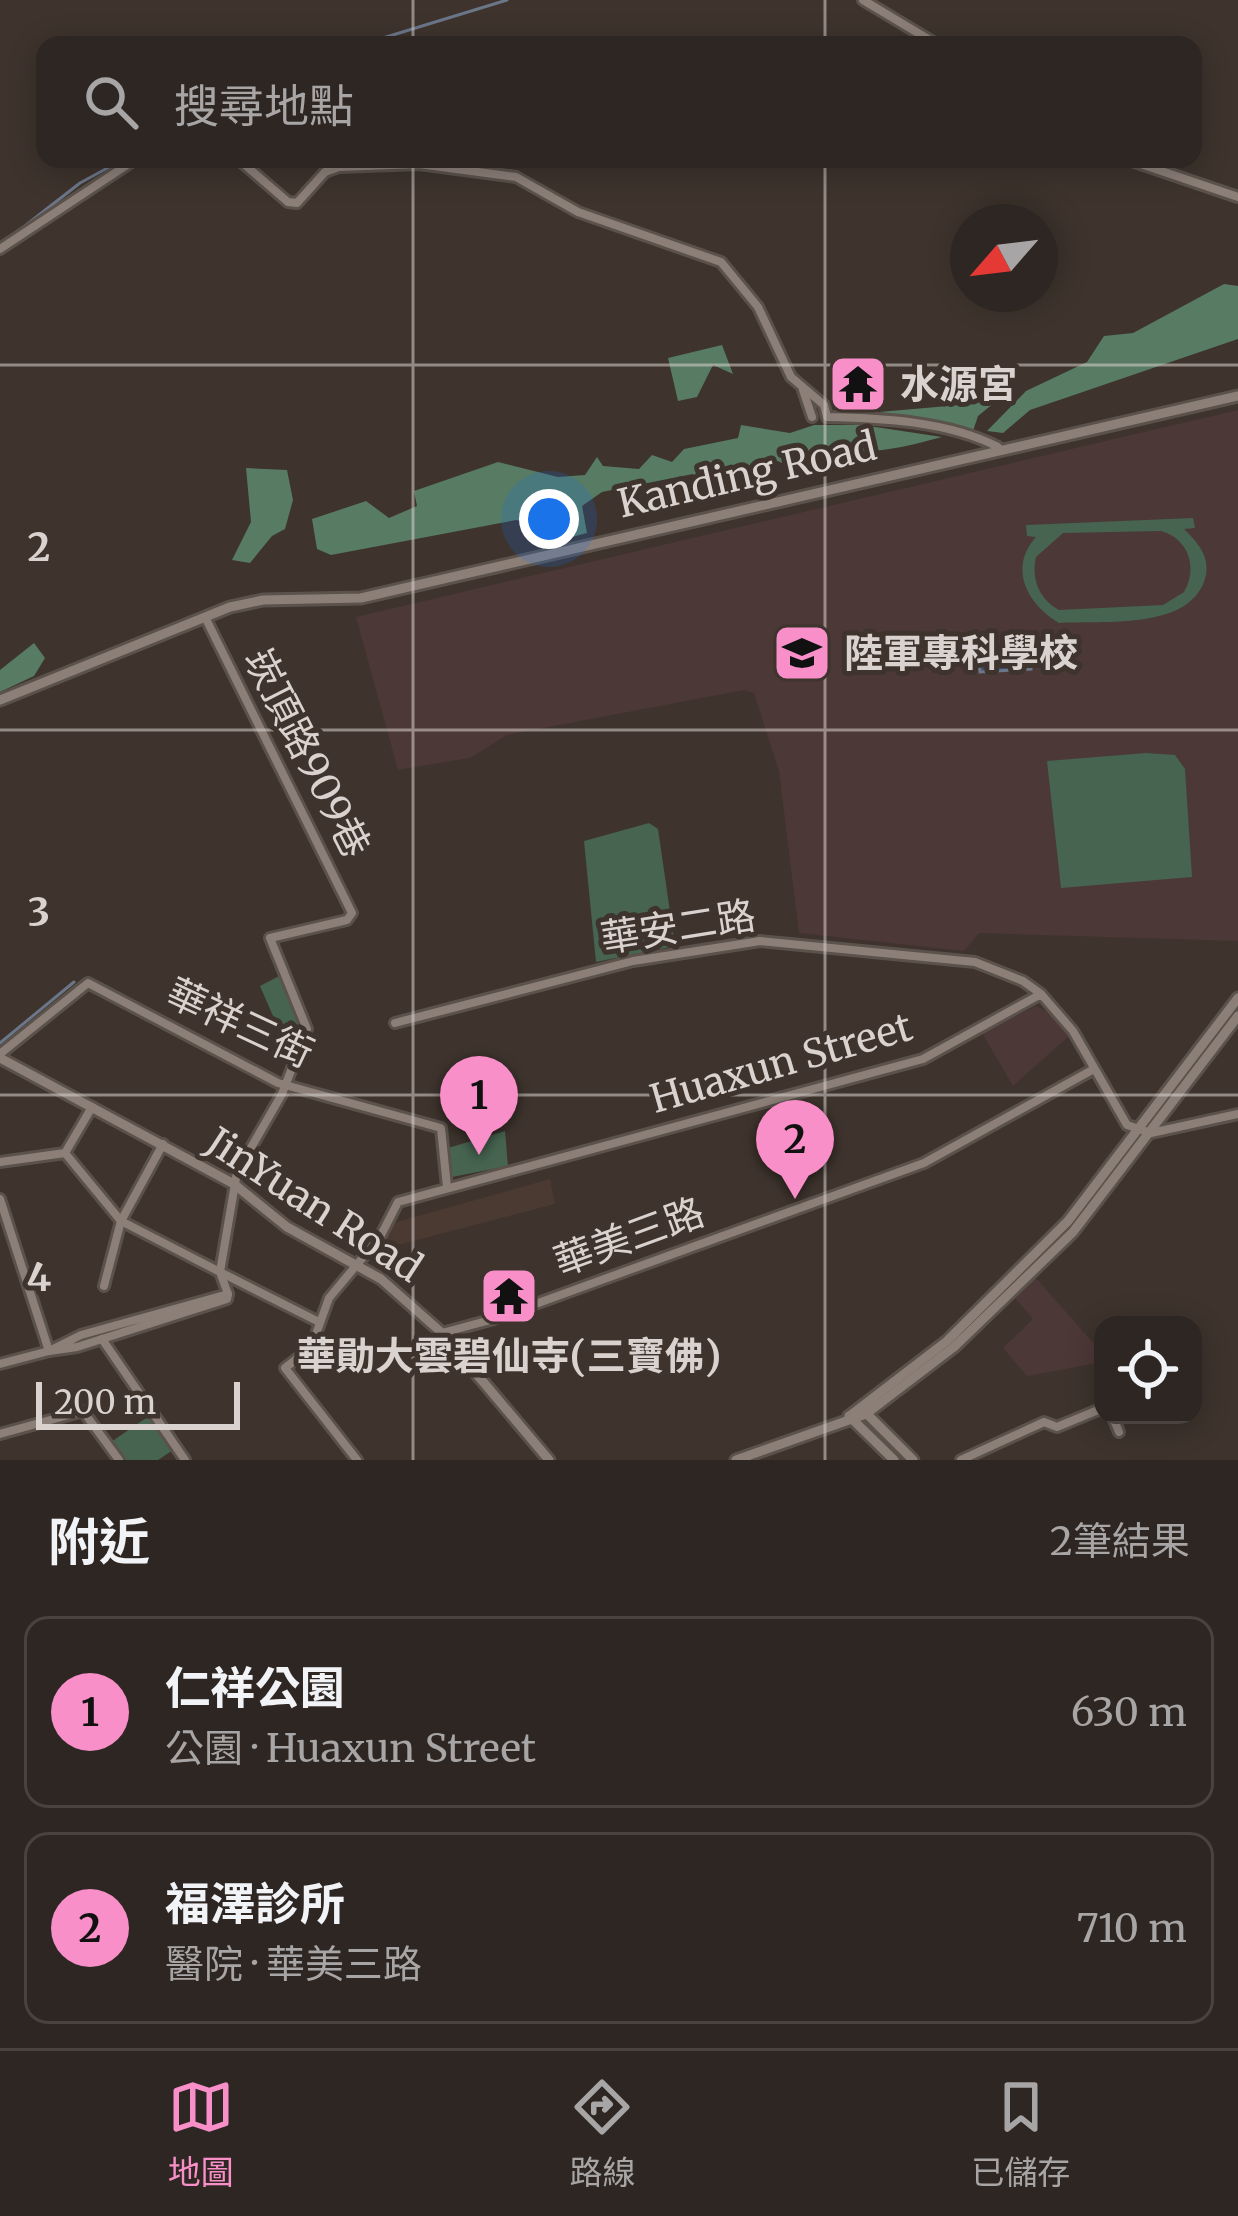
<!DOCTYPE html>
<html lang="zh-TW">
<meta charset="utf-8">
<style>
:root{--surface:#2e2622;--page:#3a322f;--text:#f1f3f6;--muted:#a7a5a5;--line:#494340;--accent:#f98fc9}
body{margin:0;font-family:Merriweather,"Noto Sans TC",serif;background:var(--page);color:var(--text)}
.controls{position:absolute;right:36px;bottom:36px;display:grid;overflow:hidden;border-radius:24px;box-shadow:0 6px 30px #0003}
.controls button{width:108px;height:108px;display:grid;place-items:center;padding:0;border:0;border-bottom:3px solid var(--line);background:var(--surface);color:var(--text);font:60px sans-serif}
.compass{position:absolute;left:950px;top:204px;width:108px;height:108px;border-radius:50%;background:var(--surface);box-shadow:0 6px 30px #0003;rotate:242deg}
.scale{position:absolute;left:36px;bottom:30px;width:204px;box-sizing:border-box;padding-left:12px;border:6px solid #d9d2ce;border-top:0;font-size:33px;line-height:42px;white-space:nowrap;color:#d9d2ce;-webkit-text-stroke:9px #3e332d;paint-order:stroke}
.you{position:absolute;left:549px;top:519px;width:42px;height:42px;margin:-30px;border:9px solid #fff;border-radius:50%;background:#1a73e8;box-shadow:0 0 0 18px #1a73e833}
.badge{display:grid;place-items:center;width:78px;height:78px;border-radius:50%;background:var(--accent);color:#111;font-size:39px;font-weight:700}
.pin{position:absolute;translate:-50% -99px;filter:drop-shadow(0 3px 6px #0008)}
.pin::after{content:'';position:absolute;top:63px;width:42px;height:36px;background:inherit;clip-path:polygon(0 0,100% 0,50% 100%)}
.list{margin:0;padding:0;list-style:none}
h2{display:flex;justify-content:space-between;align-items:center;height:156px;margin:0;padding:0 48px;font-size:51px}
h2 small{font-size:39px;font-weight:400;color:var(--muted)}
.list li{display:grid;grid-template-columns:78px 1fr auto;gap:36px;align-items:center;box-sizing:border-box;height:192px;margin:0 24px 24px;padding:0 24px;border:3px solid var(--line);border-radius:24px}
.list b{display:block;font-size:45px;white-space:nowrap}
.list p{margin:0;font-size:39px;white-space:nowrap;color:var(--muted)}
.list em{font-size:39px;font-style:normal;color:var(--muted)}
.icon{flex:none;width:66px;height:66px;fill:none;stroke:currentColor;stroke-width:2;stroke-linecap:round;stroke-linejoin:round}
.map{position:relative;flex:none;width:1238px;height:1460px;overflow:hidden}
.search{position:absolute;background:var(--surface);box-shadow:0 6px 30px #0003;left:36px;right:36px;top:36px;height:132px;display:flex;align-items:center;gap:30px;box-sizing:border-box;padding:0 42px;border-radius:24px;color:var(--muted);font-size:45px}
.sheet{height:588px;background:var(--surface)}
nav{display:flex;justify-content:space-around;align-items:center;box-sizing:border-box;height:168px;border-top:3px solid var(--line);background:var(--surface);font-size:33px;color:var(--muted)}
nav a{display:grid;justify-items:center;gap:6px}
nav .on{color:var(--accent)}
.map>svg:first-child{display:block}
.built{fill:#4b3a31}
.education{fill:#4c3837}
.green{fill:#466450;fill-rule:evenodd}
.forest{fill:#577b63}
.water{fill:#3c4e6b;stroke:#6b7689;stroke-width:3}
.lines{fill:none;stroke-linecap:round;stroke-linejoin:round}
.stream{stroke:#6b7689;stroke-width:3}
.minor-casing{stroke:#5b524c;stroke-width:14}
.tertiary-casing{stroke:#5b524c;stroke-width:15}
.minor{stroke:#8c7f78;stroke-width:8}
.tertiary{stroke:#8c7f78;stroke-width:9}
.grid{fill:none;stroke:#d9d2ce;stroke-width:3;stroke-opacity:0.55}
.labels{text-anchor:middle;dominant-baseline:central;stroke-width:10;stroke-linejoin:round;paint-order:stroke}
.poi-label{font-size:39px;font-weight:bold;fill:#d9d2ce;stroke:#3e332d;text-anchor:start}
.street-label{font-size:39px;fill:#d9d2ce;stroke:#3e332d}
.grid-label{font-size:39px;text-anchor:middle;font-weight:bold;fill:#d9d2ce;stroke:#3e332d;stroke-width:10;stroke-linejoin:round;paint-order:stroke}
</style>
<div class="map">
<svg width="1238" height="1460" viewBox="0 0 1238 1460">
<rect width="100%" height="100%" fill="#3e332d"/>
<polygon class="built" points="550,1179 555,1204 379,1250 377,1241 386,1225"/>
<g class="education">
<polygon points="1238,410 1238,941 979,933 964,951 799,933 779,771 754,693 744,690 507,735 470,758 398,770 356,617"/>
<polygon points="1036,1006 1055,1015 1069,1036 1013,1086 982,1033"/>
<polygon points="1035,1277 1103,1354 1103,1362 1027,1376 1003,1348 1033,1319 1014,1297"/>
</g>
<g class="green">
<path d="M 1193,518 L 1195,528 L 1184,529 C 1199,544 1211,557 1205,579 C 1189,631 1102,620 1059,623 C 1027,604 1008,568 1036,537 L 1027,536 L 1026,525 ZM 1161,531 C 1189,539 1198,568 1184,592 L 1163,605 L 1059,610 C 1039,599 1031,579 1036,557 L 1063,533 Z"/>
<polygon points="1146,753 1175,755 1185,769 1192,877 1061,888 1047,761"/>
<polygon points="649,823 658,829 675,946 596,962 584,841"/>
<polygon points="281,975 304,1027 293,1049 286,1046 260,986"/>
<polygon points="505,1131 508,1166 452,1177 448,1148"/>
<polygon points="149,1416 173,1450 158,1460 124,1460 111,1442"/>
</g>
<g class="forest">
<polygon points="1224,284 1238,286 1238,339 1030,410 1003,433 987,431 1026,391 1087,362 1104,336 1133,333"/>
<polygon points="722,345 733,374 713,365 697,397 678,401 668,358"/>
<polygon points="1015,386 978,416 973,431 879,412 971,404"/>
<path d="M 741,425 L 790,433 L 814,425 L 862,425 L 942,437 C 905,447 859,459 823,446 L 811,453 L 812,478 L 778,461 L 741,469 L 743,493 L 715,501 L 693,474 L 602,492 L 582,506 L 587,533 L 553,542 L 544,525 L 516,520 L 331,555 L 317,549 L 312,519 L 366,501 L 389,518 L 417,506 L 414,491 L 498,462 L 558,477 L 585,475 L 597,457 L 603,466 L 639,469 L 652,455 L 672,462 L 684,449 L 738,438 Z"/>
<polygon points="246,468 287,470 293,500 285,529 272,536 250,563 232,560 251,522"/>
<polygon points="34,643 45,658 34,676 0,692 0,670"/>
</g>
<polygon class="water" points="1030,648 1031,669 980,672 978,651"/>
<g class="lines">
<g class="stream">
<polyline points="360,45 507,0"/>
<polyline points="3,243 80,183 124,159"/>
<polyline points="0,1043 74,982"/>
</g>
<defs>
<g id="minor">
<polyline points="863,0 938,45"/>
<path d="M 238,159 L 288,202 L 297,203 L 325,172 L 339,167 L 419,164 L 516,177 L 578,212 L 721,262 L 758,307 L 791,377 L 824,405 L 827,417 C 881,418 948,421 998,447"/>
<polyline points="1126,159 1238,197"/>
<polyline points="0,249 136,159"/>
<polyline points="803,390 812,417"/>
<polyline points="205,617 352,913 347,920 270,938 307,1029 282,1094 237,1172 220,1272 319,1322"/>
<polyline points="395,1023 633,961 760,941 975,962 1023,981 1041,994"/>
<polyline points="0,1054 88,983 278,1083 441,1128 447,1187"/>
<polyline points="65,1153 121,1221 220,1272 228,1294"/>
<polyline points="0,1162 65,1153 92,1107"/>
<polyline points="0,1199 49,1351 0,1364"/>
<polyline points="104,1286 121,1221 163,1144"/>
<polygon points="228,1294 227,1299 77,1347 49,1351 81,1335"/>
<polyline points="442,1333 494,1319 924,1163 1094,1069"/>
<polyline points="102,1339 185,1460"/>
<polyline points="1112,1415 1119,1432"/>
<polyline points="0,1434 83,1411 119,1460"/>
<polyline points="357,1460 285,1368 311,1348 329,1298 380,1237 398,1202 923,1059 1041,994 1073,1031 1127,1125 1151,1133 1238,1114"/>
<polyline points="961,1460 1044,1422 1057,1427 1103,1408"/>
</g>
<g id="tertiary">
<polyline points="0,700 230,607 263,600 361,598 1238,396"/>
<polyline points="0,1058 234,1184 287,1227 381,1279 442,1333 549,1460"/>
<polyline points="866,1413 913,1460"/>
<polyline points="852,1414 947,1341 1068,1221 1238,998"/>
<polyline points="849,1416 894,1460"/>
<polyline points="736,1460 866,1414 954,1347 1073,1232 1238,1016"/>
</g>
</defs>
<use href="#minor" class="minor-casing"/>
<use href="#tertiary" class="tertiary-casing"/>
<use href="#minor" class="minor"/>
<use href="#tertiary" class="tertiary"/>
</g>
<path class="grid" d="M 413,0 L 413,45M 825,0 L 825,45M 413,159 L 413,1460M 825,159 L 825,1460M 0,365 L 1238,365M 0,730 L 1238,730M 0,1095 L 1238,1095"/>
<defs>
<symbol id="temple-square" viewBox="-11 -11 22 22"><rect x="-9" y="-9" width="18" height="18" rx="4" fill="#f98fc9" stroke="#3e332d"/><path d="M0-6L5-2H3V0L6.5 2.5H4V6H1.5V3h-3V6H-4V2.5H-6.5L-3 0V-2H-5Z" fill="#111"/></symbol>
<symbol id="university-square" viewBox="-11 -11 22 22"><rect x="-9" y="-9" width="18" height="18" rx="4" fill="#f98fc9" stroke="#3e332d"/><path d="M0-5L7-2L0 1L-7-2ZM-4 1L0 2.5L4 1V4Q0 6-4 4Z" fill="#111"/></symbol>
</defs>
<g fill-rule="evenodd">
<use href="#temple-square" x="825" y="351" width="66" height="66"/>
<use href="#university-square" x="769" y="620" width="66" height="66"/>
<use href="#temple-square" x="476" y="1263" width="66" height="66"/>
</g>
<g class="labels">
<g class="poi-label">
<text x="900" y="384">水源宮</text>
<text x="844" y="653">陸軍專科學校</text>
<text x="509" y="1356" text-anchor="middle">華勛大雲碧仙寺(三寶佛)</text>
</g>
<g class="street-label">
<text transform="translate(747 475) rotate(-13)">Kanding Road</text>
<text transform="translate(307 753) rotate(63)">崁頂路909巷</text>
<text transform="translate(678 927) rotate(-9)">華安二路</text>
<text transform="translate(240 1023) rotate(25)">華祥三街</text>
<text transform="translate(781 1063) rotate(-16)">Huaxun Street</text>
<text transform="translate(314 1205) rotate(33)">JinYuan Road</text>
<text transform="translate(629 1237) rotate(-20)">華美三路</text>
</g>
</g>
<g class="grid-label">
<text x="39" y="561">2</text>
<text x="39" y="926">3</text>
<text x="39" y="1291">4</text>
</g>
</svg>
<div class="controls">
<button><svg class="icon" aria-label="locate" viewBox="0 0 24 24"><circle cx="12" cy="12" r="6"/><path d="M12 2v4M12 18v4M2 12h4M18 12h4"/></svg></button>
</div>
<svg class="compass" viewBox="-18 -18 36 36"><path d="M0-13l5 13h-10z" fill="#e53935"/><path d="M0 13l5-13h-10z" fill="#a7a5a5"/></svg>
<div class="scale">200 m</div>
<div class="you"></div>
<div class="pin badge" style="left:479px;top:1155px">1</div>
<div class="pin badge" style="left:795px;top:1199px">2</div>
<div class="search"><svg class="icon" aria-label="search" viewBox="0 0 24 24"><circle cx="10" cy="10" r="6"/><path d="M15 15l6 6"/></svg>搜尋地點</div>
</div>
<section class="sheet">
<h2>附近<small>2筆結果</small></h2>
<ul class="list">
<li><span class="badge">1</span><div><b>仁祥公園</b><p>公園 · Huaxun Street</p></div><em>630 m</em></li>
<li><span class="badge">2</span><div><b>福澤診所</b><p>醫院 · 華美三路</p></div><em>710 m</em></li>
</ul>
</section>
<nav>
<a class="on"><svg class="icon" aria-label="map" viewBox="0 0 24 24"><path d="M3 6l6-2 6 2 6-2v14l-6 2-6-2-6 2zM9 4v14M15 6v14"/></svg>地圖</a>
<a><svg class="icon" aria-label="directions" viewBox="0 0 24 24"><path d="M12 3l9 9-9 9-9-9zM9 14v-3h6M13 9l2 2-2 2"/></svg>路線</a>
<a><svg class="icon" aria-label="saved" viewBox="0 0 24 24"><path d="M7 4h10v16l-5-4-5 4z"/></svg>已儲存</a>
</nav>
